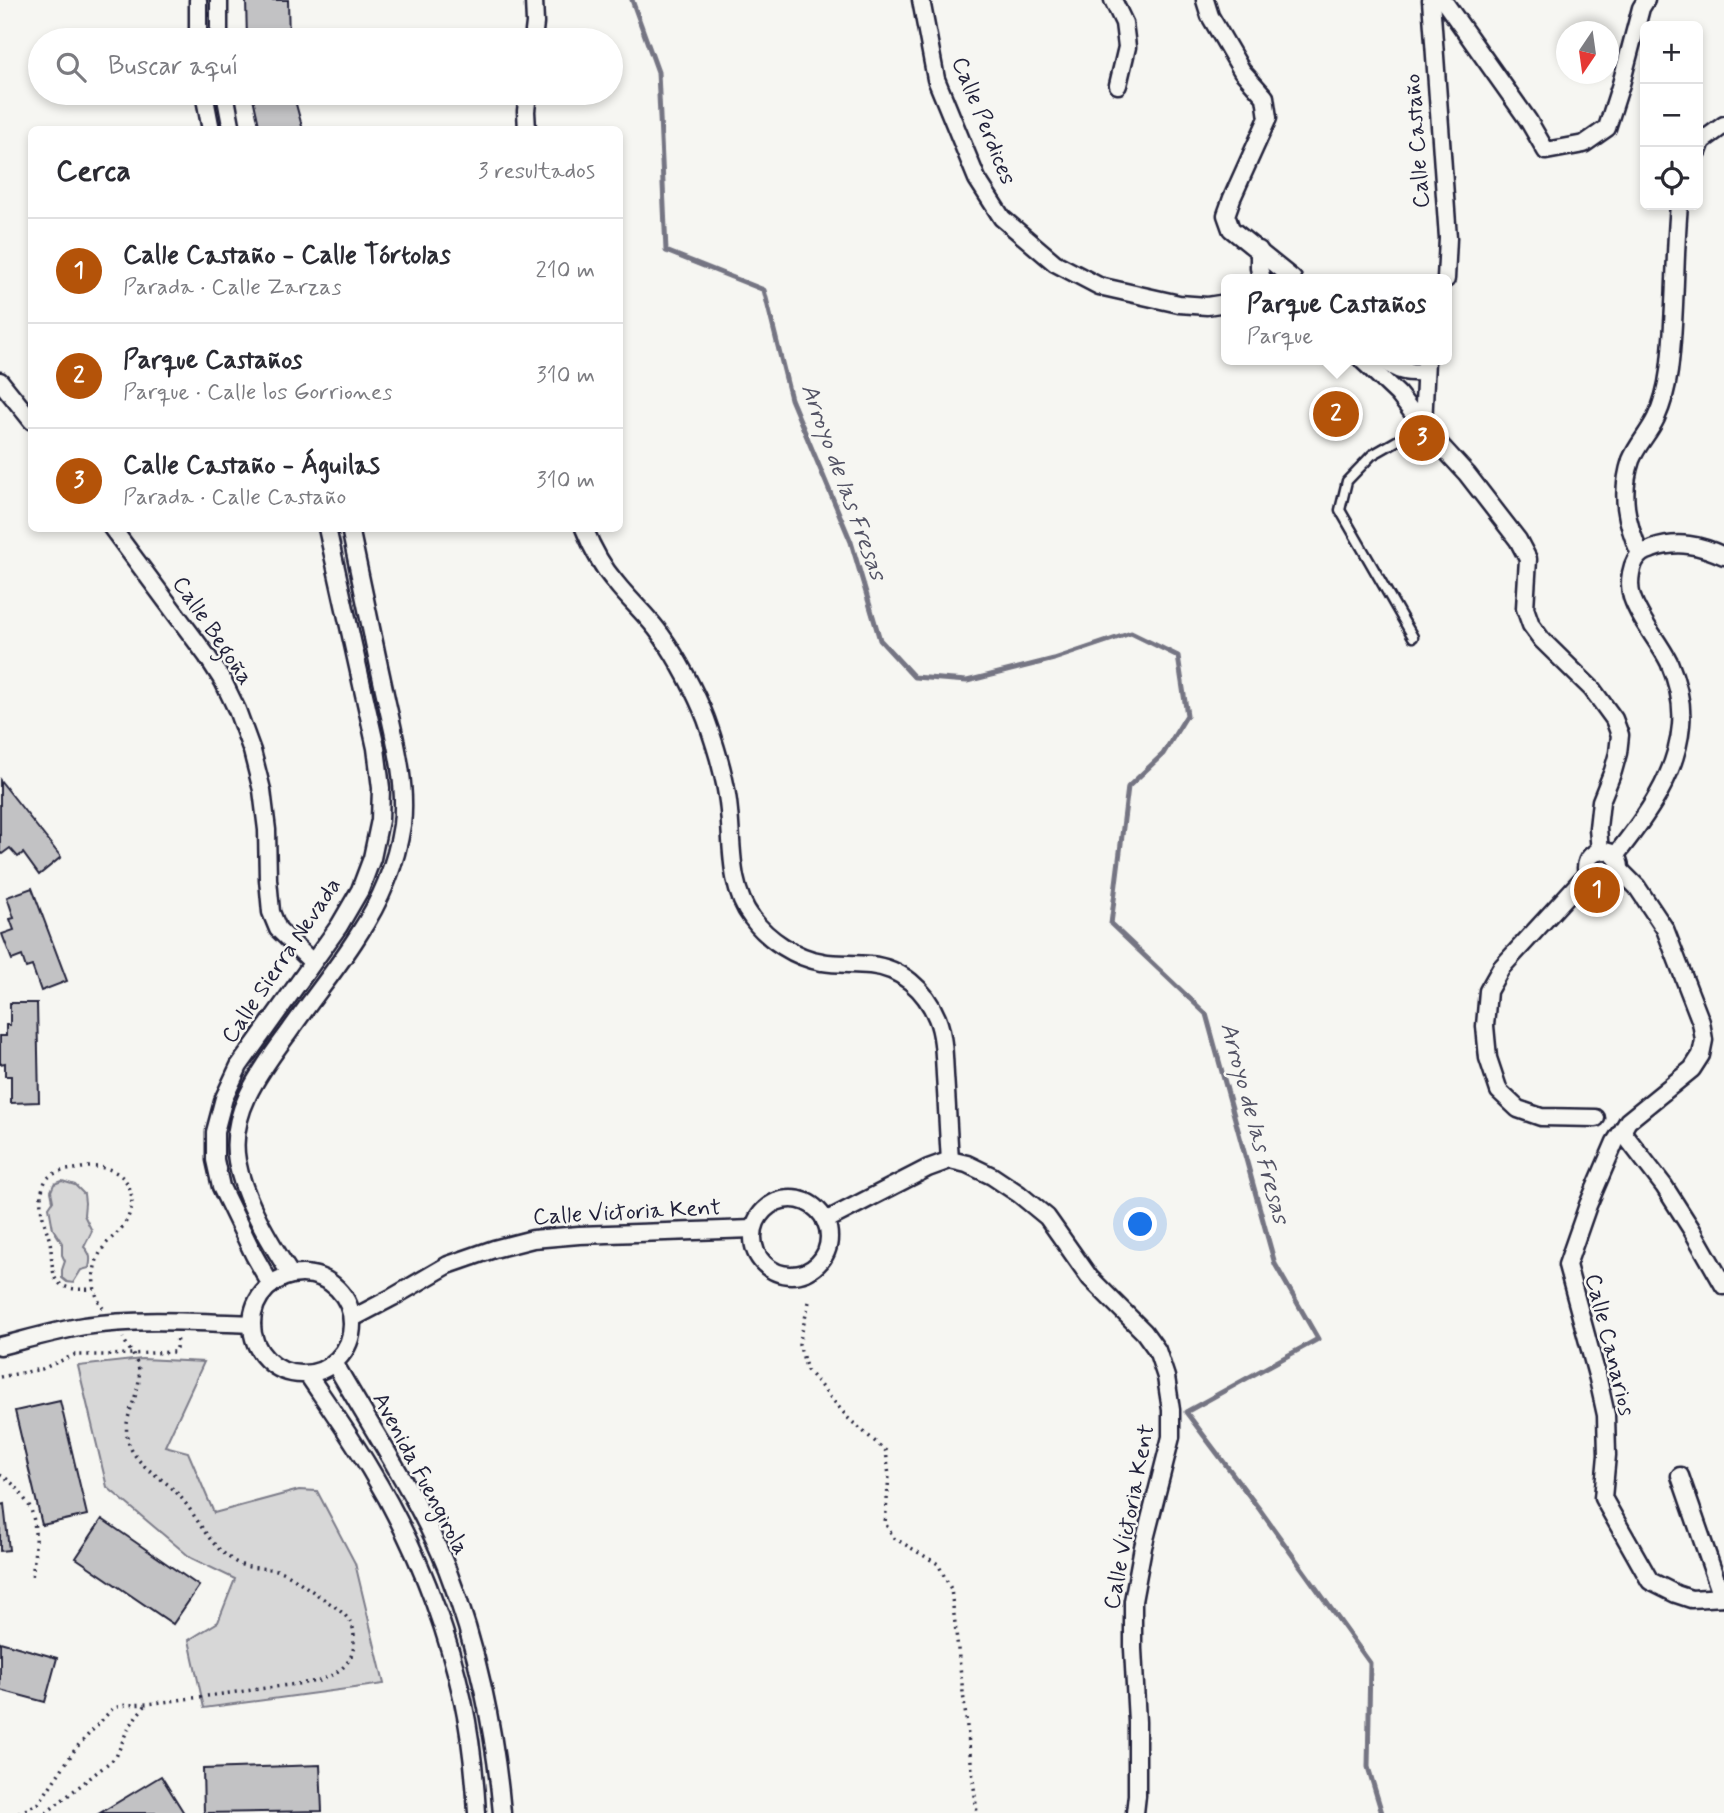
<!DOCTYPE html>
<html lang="es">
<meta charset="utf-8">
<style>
:root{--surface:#fff;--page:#f7f7f7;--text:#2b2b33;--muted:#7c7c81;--line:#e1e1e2;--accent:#b45309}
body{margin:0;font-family:Mynerve,sans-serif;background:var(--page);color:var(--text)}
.controls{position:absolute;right:21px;top:21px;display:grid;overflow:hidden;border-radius:10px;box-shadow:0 4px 10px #0003}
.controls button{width:63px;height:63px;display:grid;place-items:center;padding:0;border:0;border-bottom:2px solid var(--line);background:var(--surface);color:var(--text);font:35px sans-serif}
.compass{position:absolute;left:1556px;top:21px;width:63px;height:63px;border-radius:50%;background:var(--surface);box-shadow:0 4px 10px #0003;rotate:193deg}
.you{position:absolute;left:1141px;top:1225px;width:24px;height:24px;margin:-18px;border:5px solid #fff;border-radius:50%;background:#1a73e8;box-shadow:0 0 0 10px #1a73e833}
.badge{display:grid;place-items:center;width:46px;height:46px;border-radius:50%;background:var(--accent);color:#fff;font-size:23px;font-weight:700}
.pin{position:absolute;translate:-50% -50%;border:4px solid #fff;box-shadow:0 2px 7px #0006}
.popup{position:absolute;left:1221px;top:274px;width:231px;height:91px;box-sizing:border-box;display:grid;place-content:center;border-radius:10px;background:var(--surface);filter:drop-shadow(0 2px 5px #0005);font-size:23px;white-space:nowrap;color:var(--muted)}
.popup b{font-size:26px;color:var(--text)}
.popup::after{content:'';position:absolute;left:50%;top:100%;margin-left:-14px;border:14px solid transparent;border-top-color:var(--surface)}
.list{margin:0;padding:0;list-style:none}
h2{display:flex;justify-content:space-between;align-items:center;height:91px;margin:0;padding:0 28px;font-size:30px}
h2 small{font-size:23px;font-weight:400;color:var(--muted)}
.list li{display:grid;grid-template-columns:46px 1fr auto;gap:21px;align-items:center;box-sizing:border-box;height:105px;padding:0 28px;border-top:2px solid var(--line)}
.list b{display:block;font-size:26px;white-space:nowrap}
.list p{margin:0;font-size:23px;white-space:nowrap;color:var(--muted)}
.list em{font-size:23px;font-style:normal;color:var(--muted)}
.icon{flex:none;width:38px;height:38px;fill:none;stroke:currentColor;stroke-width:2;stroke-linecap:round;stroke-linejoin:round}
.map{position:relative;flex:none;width:1724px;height:1813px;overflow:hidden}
.search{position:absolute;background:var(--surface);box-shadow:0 4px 10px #0003;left:28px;top:28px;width:595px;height:77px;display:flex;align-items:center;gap:18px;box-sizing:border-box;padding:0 24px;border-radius:38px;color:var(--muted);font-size:26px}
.panel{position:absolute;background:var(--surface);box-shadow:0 4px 10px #0003;left:28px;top:126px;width:595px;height:406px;border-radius:10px}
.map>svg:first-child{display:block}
.green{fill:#d7d7d7;stroke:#7c7c89;stroke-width:2}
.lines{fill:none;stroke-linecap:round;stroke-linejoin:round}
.stream{stroke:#757583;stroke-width:5}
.building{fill:#c2c2c4;stroke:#22223b;stroke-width:2}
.lane-casing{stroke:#22223b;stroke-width:13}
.street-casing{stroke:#22223b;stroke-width:21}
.path{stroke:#22223b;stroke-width:3.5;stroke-dasharray:2 5;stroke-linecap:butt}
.lane{stroke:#f6f6f2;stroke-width:8}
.street{stroke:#f6f6f2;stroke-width:16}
.labels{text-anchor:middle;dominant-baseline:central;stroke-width:5;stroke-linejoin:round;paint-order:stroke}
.street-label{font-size:23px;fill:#22223b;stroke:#f6f6f2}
.water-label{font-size:24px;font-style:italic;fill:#535365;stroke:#f6f6f2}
</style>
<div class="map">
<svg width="1724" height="1813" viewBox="0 0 1724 1813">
<rect width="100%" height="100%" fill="#f6f6f2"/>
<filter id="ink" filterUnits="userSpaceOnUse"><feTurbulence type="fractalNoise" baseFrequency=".0143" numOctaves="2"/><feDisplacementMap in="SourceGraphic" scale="14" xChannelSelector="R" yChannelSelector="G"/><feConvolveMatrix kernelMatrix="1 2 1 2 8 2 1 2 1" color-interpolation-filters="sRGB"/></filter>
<g filter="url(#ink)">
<g class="green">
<path d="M 62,1181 L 75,1185 L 84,1194 L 85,1203 L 84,1215 L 92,1231 L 84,1247 C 91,1254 91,1259 89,1268 L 81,1270 L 73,1283 L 67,1282 L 62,1278 L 62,1270 L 65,1261 L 62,1255 L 62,1243 L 53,1229 L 49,1207 L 53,1201 L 51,1191 L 54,1184 Z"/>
<polygon points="142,1359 204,1362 165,1446 188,1452 214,1513 299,1490 317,1491 355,1563 384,1684 204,1708 189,1640 218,1622 235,1579 191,1558 107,1487 78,1366"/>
</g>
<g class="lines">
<polyline class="stream" points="632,0 658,72 666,251 764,290 791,399 851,542 880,640 914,677 967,681 1054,659 1131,633 1178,656 1187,715 1163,754 1128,787 1111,924 1206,1014 1275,1264 1318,1339 1186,1412 1260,1510 1370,1663 1368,1767 1382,1813"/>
</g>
<g class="building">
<polygon points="246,0 288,0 289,40 247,40"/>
<polygon points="252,93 293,93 303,130 260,130"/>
<polygon points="0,780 61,857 39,875 23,853 18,857 10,848 2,854 0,852"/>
<polygon points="32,888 67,981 41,991 32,966 26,968 22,956 12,960 2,934 14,930 10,919 14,918 7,897"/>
<polygon points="10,1003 37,1003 39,1102 11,1103 11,1076 5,1076 5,1063 0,1064 0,1036 6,1036 6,1025 10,1025"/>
<polygon points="60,1401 87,1515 42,1525 15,1411"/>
<polygon points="4,1504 9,1550 0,1551 0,1505"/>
<polygon points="102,1519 199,1586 173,1624 76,1558"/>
<polygon points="0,1642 57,1658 45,1702 0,1690"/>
<polygon points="320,1765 322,1811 204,1813 203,1769"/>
<polygon points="161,1776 184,1813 100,1813"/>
</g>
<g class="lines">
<defs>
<polyline id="lane" points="1413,637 1340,510 1347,481 1372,455 1423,426"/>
<g id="street">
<polyline points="198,0 198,40"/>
<polyline points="219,0 219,40"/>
<polyline points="921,0 936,79 977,179 1002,218 1055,263 1099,286 1179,304 1207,306 1226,303"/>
<polyline points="1113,0 1124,23 1127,47 1118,85"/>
<polyline points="1205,0 1210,16 1242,71 1265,97 1268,118 1232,198 1226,215 1231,229 1293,279"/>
<polyline points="1431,0 1448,238 1446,279"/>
<polyline points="1443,0 1528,120 1546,151 1584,144 1607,128 1621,84 1641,8 1646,0"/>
<polyline points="533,40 535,23 534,0"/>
<polyline points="204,93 211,130"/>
<polyline points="225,93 232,130"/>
<polyline points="527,130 526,111 528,93"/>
<polyline points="1698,152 1702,141 1724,125"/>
<polyline points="1259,250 1259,268 1262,279"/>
<polyline points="1362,360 1398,394 1423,426"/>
<path d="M 1383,360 C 1399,372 1406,373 1425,372"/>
<polyline points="1426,360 1423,426 1467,474 1518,540 1528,559 1525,608 1531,625 1542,640 1592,689 1614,719 1620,735 1618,753 1613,771 1601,801 1598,828 1600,852"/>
<polyline points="0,381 32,421"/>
<polyline points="112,528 207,656 223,681 237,710 252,751 262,790 267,830 268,879 271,912 278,929 312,962"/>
<path d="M 584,528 C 592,548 602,567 616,583 C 630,601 648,616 661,635 C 677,657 696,693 706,719 C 715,744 723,769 727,795 C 734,835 726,884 752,918 C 767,939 796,958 822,962 C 838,965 854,963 870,965 C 901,968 925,989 937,1018 C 944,1035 944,1057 945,1075 C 947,1103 948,1132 950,1160"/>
<path d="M 1640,554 C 1626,522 1620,494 1631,460 C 1637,445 1649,433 1656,418 C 1662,405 1667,386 1669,371 C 1676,316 1674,260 1679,205"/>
<circle cx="1603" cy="868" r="17"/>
<path d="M 1615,856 C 1645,818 1677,775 1681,725 C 1683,704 1677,681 1669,662 C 1658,640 1640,621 1632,597 C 1628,584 1630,561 1642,553 C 1645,551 1649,551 1652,549 C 1678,540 1700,545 1724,556"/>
<polyline points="1619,869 1637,887 1665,929 1701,1022 1704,1040 1701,1055 1692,1069 1628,1121 1624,1128 1624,1134 1664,1186 1692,1230 1724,1286"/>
<polyline points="1587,874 1501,968 1488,991 1485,1026 1488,1058 1499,1091 1518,1109 1541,1117 1596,1118"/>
<polyline points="1624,1128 1615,1142 1588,1205 1567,1265 1598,1379 1606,1415 1607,1455 1603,1498 1650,1581 1676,1594 1691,1599 1724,1597"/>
<circle cx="791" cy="1237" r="38"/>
<polyline points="825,1221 928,1168 950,1160 967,1164 992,1176 1019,1194 1047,1217 1090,1278 1144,1332 1157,1350 1166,1377 1171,1410 1171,1437 1143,1547 1133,1601 1133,1649 1137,1722 1137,1795 1135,1813"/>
<circle cx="302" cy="1324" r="50"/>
<path d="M 291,1275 C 270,1242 244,1200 237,1161 C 228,1112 262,1069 289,1032 C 311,1000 336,970 357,937 C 379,904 396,865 402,825 C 407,782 394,736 385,694 C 373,639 362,584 350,528"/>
<polyline points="271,1285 254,1255 221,1187 215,1160 215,1132 224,1098 239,1066 339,926 360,890 372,858 380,820 381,788 376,748 327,528"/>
<polyline points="353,1318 393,1297 448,1265 494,1249 533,1239 579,1235 753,1229"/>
<path d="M 0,1346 C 28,1339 56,1331 84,1326 C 140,1318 196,1322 252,1324"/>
<path d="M 335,1364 C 373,1431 418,1497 447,1569 C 477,1645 495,1732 502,1813"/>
<path d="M 308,1375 C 329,1406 351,1437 370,1469 C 413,1540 445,1620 463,1701 C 471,1738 475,1776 477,1813"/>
<polyline points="1680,1476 1722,1597"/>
</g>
</defs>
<use href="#lane" class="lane-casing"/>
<use href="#street" class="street-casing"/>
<g class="path">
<path d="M 95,1289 C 84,1289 68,1291 59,1283 C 56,1280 55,1279 54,1274 C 51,1264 52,1253 50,1242 C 47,1230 42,1218 41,1206 C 40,1198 42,1187 46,1180 C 54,1170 69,1170 81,1168 C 93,1166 105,1166 117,1173 C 137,1186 135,1211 121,1229 C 116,1235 107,1241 103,1248 C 91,1266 90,1290 103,1308"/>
<polyline points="809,1302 799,1344 807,1370 849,1419 886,1451 889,1476 885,1523 894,1538 938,1564 951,1589 977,1813"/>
<polyline points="0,1377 42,1369 74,1355 107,1355 174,1352 176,1348 177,1336"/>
<path d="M 0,1475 C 8,1479 16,1486 21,1493 C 23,1498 28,1503 30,1507 C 39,1529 34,1557 32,1579"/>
<path d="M 19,1813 L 39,1803 L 76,1748 L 113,1708 L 126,1705 L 148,1704 L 319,1681 C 338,1673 354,1664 354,1641 C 354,1633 354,1626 349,1620 C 340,1608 324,1600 312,1591 C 303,1585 295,1578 285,1573 C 270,1565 250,1572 234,1561 C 204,1541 199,1517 177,1493 C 165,1480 147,1471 137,1458 C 111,1425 142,1401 139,1371 C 138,1360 128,1348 123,1338"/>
<polyline points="46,1813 116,1757 126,1733 137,1715 146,1705"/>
</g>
<use href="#lane" class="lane"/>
<use href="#street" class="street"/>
</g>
</g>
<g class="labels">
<g class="street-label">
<text transform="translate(983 121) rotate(68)">Calle Perdices</text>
<text transform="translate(1418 141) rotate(-94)">Calle Castaño</text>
<text transform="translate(212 631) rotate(56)">Calle Begoña</text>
<text transform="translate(282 961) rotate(-56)">Calle Sierra Nevada</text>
<text transform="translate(627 1213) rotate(-3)">Calle Victoria Kent</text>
<text transform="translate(1609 1345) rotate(76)">Calle Canarios</text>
<text transform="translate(420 1474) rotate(62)">Avenida Fuengirola</text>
<text transform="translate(1130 1517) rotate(-79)">Calle Victoria Kent</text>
</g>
<g class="water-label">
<text transform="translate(843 482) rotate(70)">Arroyo de las Fresas</text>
<text transform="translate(1254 1123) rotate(75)">Arroyo de las Fresas</text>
</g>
</g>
</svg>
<div class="controls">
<button>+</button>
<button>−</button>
<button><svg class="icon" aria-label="locate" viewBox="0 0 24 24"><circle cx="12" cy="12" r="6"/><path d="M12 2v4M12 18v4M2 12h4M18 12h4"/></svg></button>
</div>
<svg class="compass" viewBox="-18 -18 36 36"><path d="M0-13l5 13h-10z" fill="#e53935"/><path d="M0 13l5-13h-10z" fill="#7c7c81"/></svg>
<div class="you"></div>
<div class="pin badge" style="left:1597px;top:890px">1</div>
<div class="pin badge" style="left:1336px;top:414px">2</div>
<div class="popup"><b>Parque Castaños</b>Parque</div>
<div class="pin badge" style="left:1422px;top:438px">3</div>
<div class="search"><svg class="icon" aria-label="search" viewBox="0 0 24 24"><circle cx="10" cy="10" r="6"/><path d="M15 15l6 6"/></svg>Buscar aquí</div>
<section class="panel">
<h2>Cerca<small>3 resultados</small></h2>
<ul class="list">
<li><span class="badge">1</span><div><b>Calle Castaño - Calle Tórtolas</b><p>Parada · Calle Zarzas</p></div><em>210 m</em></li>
<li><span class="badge">2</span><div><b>Parque Castaños</b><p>Parque · Calle los Gorriones</p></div><em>310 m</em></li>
<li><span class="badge">3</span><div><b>Calle Castaño - Águilas</b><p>Parada · Calle Castaño</p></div><em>310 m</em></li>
</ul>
</section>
</div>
